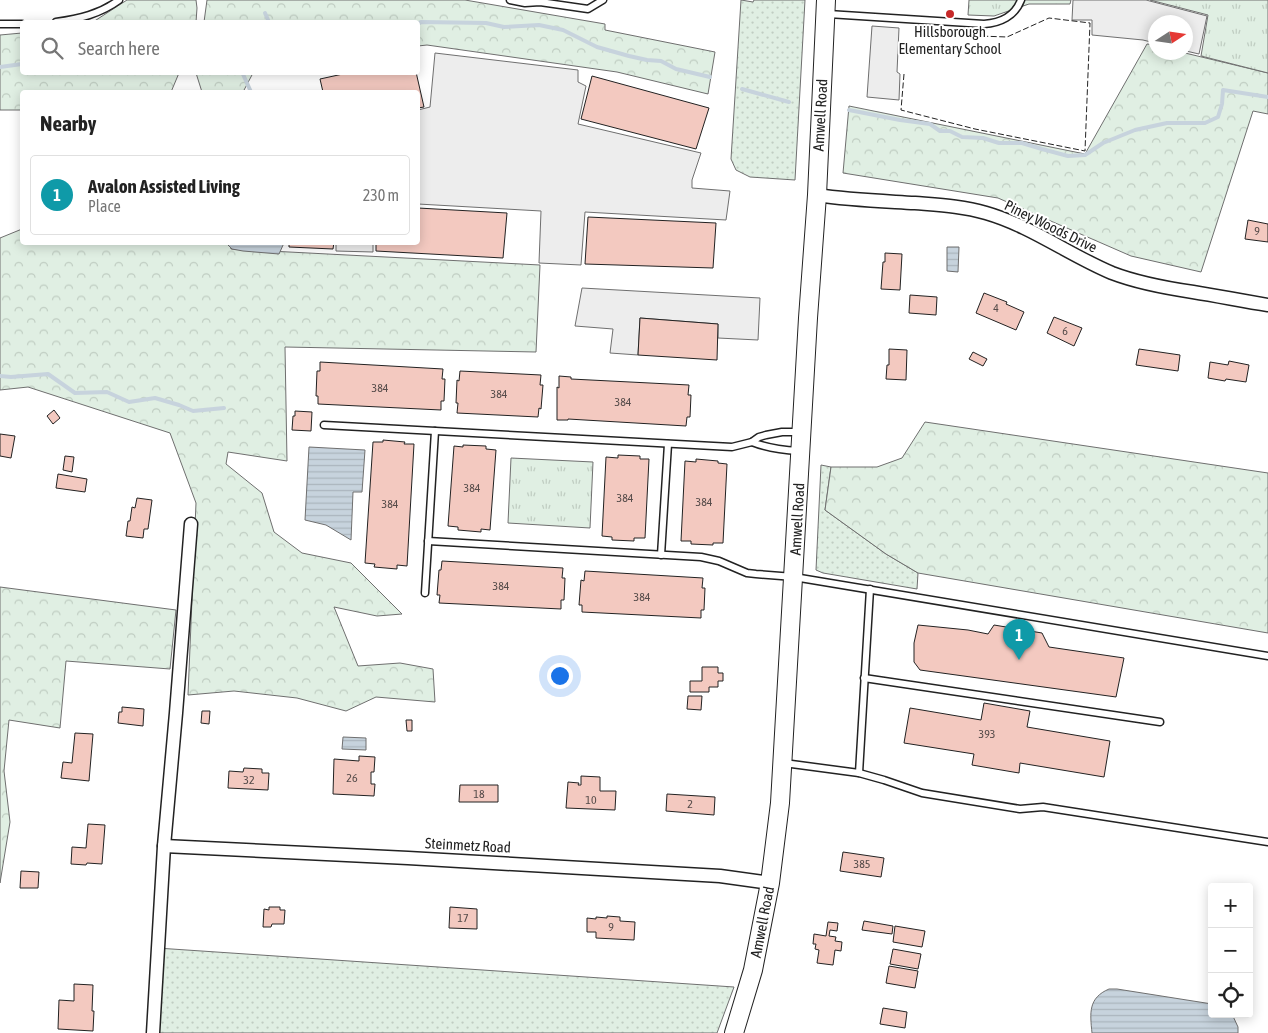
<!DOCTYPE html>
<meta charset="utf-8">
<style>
:root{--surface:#fff;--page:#f2f2f2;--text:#222;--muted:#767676;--line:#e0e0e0;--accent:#2563eb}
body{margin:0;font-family:"Asap Condensed",sans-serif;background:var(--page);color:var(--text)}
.controls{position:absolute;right:15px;bottom:15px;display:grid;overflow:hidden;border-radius:5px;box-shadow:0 2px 12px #0003}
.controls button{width:45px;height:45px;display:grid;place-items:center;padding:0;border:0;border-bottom:1px solid var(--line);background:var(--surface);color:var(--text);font:25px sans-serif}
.compass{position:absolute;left:1148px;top:15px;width:45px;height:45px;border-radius:50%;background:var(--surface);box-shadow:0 2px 12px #0003;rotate:78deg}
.you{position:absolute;left:559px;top:675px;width:18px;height:18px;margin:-12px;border:4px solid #fff;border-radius:50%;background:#1a73e8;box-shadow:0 0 0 8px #1a73e833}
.badge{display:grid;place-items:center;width:32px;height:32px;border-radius:50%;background:var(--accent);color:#fff;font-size:16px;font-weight:700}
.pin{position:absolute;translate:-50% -41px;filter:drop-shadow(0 1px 2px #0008)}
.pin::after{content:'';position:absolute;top:26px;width:18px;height:15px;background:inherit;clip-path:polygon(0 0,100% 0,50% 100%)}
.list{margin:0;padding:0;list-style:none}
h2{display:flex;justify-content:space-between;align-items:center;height:65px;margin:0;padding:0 20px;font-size:21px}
h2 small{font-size:16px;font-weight:400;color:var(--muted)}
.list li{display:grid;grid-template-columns:32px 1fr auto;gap:15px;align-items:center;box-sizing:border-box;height:80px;margin:0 10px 10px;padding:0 10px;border:1px solid var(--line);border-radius:5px}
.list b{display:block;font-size:19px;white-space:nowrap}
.list p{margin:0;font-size:16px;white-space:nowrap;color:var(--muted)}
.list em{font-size:16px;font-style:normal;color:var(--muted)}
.icon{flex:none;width:28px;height:28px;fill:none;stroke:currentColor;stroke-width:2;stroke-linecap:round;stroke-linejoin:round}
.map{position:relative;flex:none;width:1268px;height:1033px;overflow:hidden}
.search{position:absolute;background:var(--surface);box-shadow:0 2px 12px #0003;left:20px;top:20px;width:400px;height:55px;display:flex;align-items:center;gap:12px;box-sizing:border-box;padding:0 18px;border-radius:5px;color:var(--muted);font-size:19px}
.panel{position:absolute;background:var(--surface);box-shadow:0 2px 12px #0003;left:20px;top:90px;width:400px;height:155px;border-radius:5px}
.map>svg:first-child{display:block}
.grass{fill:url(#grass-dots);stroke:#6f6f6f}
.forest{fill:url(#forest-crowns);stroke:#6f6f6f}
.park{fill:url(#park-tufts);stroke:#6f6f6f}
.parking{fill:#ededed;stroke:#6f6f6f}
.water{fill:url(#water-rules);stroke:#6f6f6f}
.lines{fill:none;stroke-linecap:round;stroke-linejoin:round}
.stream{stroke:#c7d3dd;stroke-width:4}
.building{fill:#f3c9c0;stroke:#222}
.lane-casing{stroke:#222;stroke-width:9}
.street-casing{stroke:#222;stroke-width:15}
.secondary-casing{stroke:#222;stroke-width:20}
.lane{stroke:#fff;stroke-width:6}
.street{stroke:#fff;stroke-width:12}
.secondary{stroke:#fff;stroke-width:18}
.fence{stroke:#222;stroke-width:1;stroke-dasharray:6 2.5;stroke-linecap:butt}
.poi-dot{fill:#c62828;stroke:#fff;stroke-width:2}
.labels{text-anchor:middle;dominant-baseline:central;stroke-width:4;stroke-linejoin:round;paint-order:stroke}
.number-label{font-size:12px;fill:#564c4a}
.poi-label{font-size:15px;fill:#222;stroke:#fff}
.street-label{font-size:15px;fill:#222;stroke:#fff}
</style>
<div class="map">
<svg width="1268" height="1033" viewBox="0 0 1268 1033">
<defs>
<pattern id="grass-dots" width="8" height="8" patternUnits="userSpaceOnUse" patternTransform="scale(1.25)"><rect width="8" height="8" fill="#e0efe3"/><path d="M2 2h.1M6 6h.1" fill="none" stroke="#c0cdc2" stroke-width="1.8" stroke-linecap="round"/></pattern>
<pattern id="forest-crowns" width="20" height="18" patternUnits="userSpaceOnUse" patternTransform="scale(1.25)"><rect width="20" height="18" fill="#e0efe3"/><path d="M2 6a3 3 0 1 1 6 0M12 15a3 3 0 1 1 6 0" fill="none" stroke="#c0cdc2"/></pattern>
<pattern id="park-tufts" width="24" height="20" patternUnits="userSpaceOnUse" patternTransform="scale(1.25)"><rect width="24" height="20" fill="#e0efe3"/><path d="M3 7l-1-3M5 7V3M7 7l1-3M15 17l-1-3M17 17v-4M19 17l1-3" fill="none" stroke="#c0cdc2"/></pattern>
<pattern id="water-rules" width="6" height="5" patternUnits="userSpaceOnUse" patternTransform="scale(1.25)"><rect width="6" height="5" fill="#c7d3dd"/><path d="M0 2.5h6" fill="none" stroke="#abb5bd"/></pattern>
</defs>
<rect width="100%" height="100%" fill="#fff"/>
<g class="grass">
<polygon points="741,0 753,2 754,0 805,0 795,180 750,177 736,170 731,159"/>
<polygon points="821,465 831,467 825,510 886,554 918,573 917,589 823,573 816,570"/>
<polygon points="157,948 734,987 717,1033 152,1033"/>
</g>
<g class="forest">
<polygon points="127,0 196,0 197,8 196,22 93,22"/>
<polygon points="207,0 465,0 605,24 605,30 715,52 708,94 617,72 427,45 418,46 418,22 204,22"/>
<polygon points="22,33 22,72 179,73 171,92 22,92 22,110 0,110 0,35"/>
<polygon points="1147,44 1155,45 1156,52 1185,53 1268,73 1268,114 1253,111 1201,272 1131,256 998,198 843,173 849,106 1085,154"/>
<polygon points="196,73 196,72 253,73 243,92 202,92"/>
<polygon points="22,229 22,242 229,242 231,249 540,265 536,352 285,347 287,461 228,452 226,464 262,493 274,532 302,553 351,563 402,614 377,616 334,607 358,666 400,663 433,669 435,702 376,697 346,711 297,698 234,691 188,695 196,503 170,433 28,387 0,390 0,238"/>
<polygon points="925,422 1268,473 1268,633 918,573 886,554 825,510 831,467 877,467 902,458"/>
<polygon points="0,587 176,610 170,669 66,661 60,728 9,720 4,771 10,822 0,883"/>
</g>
<g class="park">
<polygon points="969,0 1071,0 1070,4 1029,4 994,16 968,15"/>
<polygon points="1150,0 1268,0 1268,73 1201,56 1208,15"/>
<polygon points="511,458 593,462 590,528 508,523"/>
</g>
<g class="parking">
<polygon points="1073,0 1146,0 1207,16 1199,54 1186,51 1186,22 1156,22 1155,43 1143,40 1092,35 1092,20 1072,20"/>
<polygon points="872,26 899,28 897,72 900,74 899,100 867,97"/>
<polygon points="435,53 578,70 578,82 586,86 578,124 701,153 692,180 692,188 730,191 726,220 585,212 581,265 539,263 541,211 418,204 418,110 430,107"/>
<polygon points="336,243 373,243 373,252 336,251"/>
<polygon points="582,288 760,298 758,340 718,338 718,324 640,318 638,355 610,353 613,329 575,326"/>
</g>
<g class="water">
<polygon points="226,243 284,242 284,243 279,254 243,251 232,249"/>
<polygon points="947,247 959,247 958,272 947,271"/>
<polygon points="309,447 365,450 362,492 353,492 351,540 326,525 305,520"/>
<polygon points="343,737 366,738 366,750 342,749"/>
<path d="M 1109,989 L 1117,989 L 1212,1004 L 1212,1014 L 1232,1014 L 1238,1027 L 1238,1033 L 1092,1033 C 1090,1013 1088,998 1109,989 Z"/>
</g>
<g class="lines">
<g class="stream">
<polyline points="265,13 269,22"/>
<polyline points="418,24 421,22 486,23 504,27 539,25 563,30 597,47 629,56 647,60 661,61 676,69 710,77"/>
<polyline points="0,67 22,64"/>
<polyline points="242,72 251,92"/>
<polyline points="742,89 789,102"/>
<polyline points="849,110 900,120 930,124 940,131 950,131 962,137 983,138 999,143 1022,143 1042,149 1068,156 1085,155 1103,143 1135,130 1167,123 1205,123 1218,117 1222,104 1223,90 1268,97"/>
<polyline points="0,376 11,377 48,374 75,393 107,392 129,402 155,398 179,405 193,411 224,408"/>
</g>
</g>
<g class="building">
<polygon points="352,72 416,72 424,107 418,108 418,92 323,92 320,79"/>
<polygon points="592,76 709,108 696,149 581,119"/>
<polygon points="418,208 507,213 503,258 376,251 376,242 418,242"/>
<polygon points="588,217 716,223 713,268 585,264"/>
<polygon points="1248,220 1268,224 1268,242 1245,239"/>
<polygon points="289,242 334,242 333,249 289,247"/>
<polygon points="885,253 902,254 900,290 881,289 883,262 885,262"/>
<polygon points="984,293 1007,302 1006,304 1024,312 1016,330 976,313"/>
<polygon points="910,295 937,297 936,315 909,313"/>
<polygon points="1054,317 1082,328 1074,346 1047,333"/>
<polygon points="640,318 718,324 717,360 638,355"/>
<polygon points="889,349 907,350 906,380 886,379 887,365 889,365"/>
<polygon points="1139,349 1180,355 1178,371 1136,365"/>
<polygon points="973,352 987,359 983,366 969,359"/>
<polygon points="1229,361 1249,365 1246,382 1226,379 1225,381 1208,378 1210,362 1228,365"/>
<polygon points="320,362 443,369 442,379 445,379 444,401 441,401 441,410 318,404 318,396 316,396 317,371 320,371"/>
<polygon points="460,371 541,375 540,385 543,385 541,409 539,408 538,417 457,413 458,403 456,403 457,380 459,381"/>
<polygon points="559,376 571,377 571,379 689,385 688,395 691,395 690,417 687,417 686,426 568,419 568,420 557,420 557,387 559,388"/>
<polygon points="54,410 60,418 53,424 47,416"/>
<polygon points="295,411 312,412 311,431 292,430 293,416 295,416"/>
<polygon points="0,434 15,436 11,458 0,456"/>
<polygon points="383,440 405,442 404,444 414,444 407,566 397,565 397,569 374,567 375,564 365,563 373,442 383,442"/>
<polygon points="463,445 486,446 486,449 496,450 490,530 481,529 481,532 458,530 458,527 448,526 454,446 463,447"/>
<polygon points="618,455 640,456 640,459 649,459 645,538 634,538 634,541 612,540 612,537 602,536 606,457 618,458"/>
<polygon points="65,456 74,457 72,472 63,470"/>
<polygon points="696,459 718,461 718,463 727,464 723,543 713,543 713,545 691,544 691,541 681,541 685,461 696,462"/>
<polygon points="58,474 87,479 85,492 56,488"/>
<polygon points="137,498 152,500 148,529 144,529 143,538 126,536 128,521 130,521 132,507 135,508"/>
<polygon points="442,561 563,568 562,578 565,578 564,600 561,600 561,609 439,603 440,595 437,595 439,570 441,570"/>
<polygon points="585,571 703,578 702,588 705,588 704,610 701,610 701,618 582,612 582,605 579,605 581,580 584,581"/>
<polygon points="918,625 968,630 988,634 994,625 1042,633 1049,647 1124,658 1116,697 920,670 914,662 914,643"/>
<polygon points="702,667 718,667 718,673 723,673 723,681 718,681 718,687 709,687 709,692 690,692 690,681 702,681"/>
<polygon points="688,696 702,696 701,710 687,709"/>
<polygon points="984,703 1030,711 1027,727 1110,741 1104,777 1020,763 1019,773 972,765 974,754 904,743 910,708 981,720"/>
<polygon points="122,707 144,709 143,726 118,723 119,712 122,712"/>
<polygon points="202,711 210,711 209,724 201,723"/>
<polygon points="406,720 412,720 412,731 407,731"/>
<polygon points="75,733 93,734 89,781 61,778 63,762 72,763"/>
<polygon points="359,756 375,757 374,772 371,772 371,784 375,784 374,796 333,794 334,759 359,761"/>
<polygon points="244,768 262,769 262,773 269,773 268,790 228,788 229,771 243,772"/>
<polygon points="581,776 600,777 600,791 616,791 615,810 566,808 568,782 579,783 578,785 581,785"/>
<polygon points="460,785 498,785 498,802 459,802"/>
<polygon points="667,794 715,797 714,815 666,811"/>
<polygon points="88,824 105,825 102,864 87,863 86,865 71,864 72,847 86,848"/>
<polygon points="843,852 884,858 881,877 840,871"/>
<polygon points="21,871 39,872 38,888 20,888"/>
<polygon points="269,907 280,907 280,910 285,910 284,924 272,924 271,927 263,927 264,909 269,910"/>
<polygon points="450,907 477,909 477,929 449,928"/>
<polygon points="607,916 620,917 620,921 635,922 634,940 596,938 596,932 587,932 587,918 596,919 596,917 607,918"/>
<polygon points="864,921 893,926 892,934 862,930"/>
<polygon points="828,922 838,923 837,931 830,930 829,936 836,937 835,941 842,942 841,951 835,950 833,965 817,963 819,950 815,949 816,944 813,944 814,934 826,936"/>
<polygon points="895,926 925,931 922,947 893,942"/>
<polygon points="893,949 921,954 918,969 890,964"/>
<polygon points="889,966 918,971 915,988 886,983"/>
<polygon points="74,984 93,985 92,1011 94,1011 93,1031 58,1029 59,1000 74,1001"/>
<polygon points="883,1008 907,1012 905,1028 880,1024"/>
</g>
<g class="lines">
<defs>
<g id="lane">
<polyline points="510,0 525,3 540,2 588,9 603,0"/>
<path d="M 828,14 L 984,24 C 1000,23 1015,16 1021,0"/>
<path d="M 56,22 C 79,19 100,14 119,0"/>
<polyline points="0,24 22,24"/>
<polyline points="324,425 732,447 752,442 759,437 766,435 782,432 799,432"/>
<path d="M 752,442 C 767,448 783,450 799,451"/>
<polyline points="428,541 701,557 719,561 747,573 756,574 794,577 1268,656"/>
<polyline points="661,555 668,444"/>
<polyline points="425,593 435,431"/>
<polyline points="864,678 1160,722"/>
<polyline points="784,763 859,773 884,780 922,793 1020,809 1043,807 1268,842"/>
<polyline points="859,773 870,589"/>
</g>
<g id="street">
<path d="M 817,195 C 849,200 882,201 915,203 C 939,205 962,206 986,213 C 1031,226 1069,255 1112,273 C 1138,283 1166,288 1193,292 C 1218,296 1243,301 1268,305"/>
<polyline points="164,846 408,858 720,876 770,883"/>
<polyline points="153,1033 164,846 176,713 191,524"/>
</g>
<polyline id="secondary" points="734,1033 753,970 770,883 780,803 808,318 817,195 826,0"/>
</defs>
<use href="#lane" class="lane-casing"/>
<use href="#street" class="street-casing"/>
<use href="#secondary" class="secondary-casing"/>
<use href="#lane" class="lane"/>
<use href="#street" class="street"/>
<use href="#secondary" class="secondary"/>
<polyline class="fence" points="904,74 901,110 975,129 1085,151 1090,23 1049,18 1007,37 952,35"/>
</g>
<circle class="poi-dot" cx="950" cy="14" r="5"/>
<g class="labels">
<g class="number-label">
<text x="1257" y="231">9</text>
<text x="996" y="308">4</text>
<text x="1065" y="331">6</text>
<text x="380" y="388">384</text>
<text x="499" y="394">384</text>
<text x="623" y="402">384</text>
<text x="472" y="488">384</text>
<text x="625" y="498">384</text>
<text x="704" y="502">384</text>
<text x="390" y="504">384</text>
<text x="501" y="586">384</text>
<text x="642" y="597">384</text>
<text x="987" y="734">393</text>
<text x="352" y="778">26</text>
<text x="249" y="780">32</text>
<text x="479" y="794">18</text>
<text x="591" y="800">10</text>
<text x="690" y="804">2</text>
<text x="862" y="864">385</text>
<text x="463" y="918">17</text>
<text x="611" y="927">9</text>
</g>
<g class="poi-label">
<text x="950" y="31">Hillsborough<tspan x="950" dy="17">Elementary School</tspan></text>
</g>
<g class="street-label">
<text transform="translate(820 115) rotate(-87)">Amwell Road</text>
<text transform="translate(1051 226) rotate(26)">Piney Woods Drive</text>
<text transform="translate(797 519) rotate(-87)">Amwell Road</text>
<text transform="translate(468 845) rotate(3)">Steinmetz Road</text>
<text transform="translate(762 922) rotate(-79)">Amwell Road</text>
</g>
</g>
</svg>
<div class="controls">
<button>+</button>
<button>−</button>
<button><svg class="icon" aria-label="locate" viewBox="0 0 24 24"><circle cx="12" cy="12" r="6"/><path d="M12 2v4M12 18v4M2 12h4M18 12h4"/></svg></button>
</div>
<svg class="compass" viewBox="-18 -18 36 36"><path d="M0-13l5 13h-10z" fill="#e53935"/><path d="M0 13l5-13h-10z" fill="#767676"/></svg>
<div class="you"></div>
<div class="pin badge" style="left:1019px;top:660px;background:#0f9aa8">1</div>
<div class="search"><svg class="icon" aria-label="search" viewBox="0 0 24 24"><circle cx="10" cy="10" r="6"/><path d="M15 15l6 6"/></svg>Search here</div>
<section class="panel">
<h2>Nearby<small></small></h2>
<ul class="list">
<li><span class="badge" style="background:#0f9aa8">1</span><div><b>Avalon Assisted Living</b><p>Place</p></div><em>230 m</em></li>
</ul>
</section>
</div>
